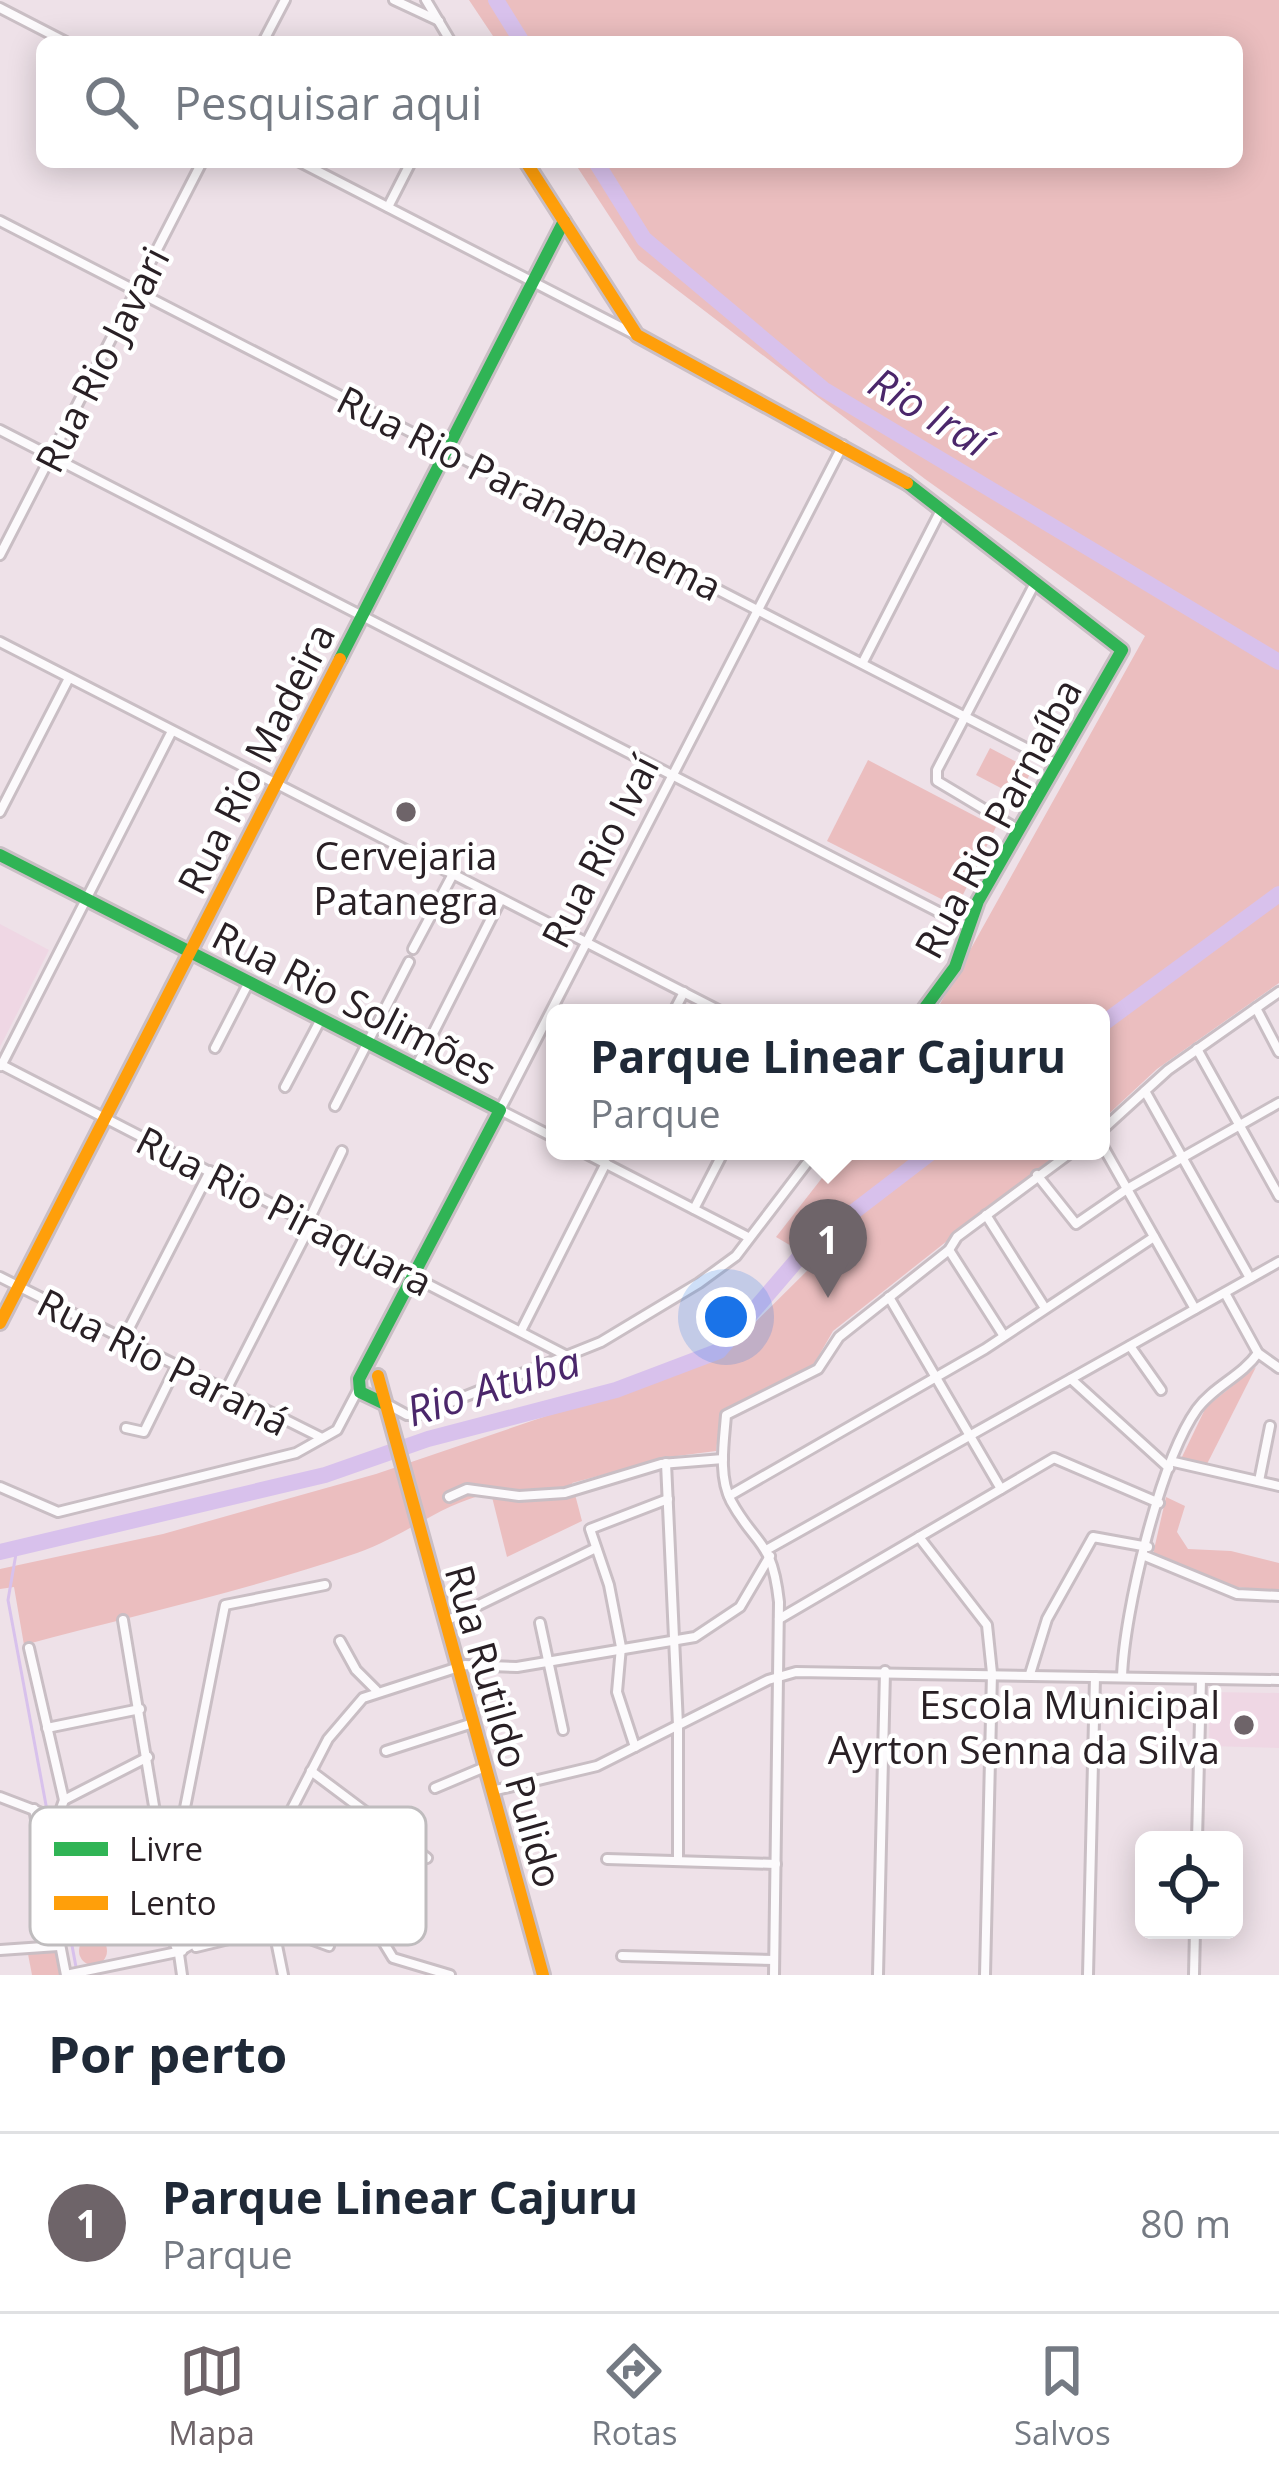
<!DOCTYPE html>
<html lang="pt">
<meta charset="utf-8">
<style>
:root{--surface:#fff;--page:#f6f6f7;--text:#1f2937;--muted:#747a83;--line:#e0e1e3;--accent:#6e6469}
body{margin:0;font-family:"Open Sans",sans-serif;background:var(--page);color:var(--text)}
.controls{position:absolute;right:36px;bottom:36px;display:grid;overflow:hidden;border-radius:18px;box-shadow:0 6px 30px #0003}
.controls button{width:108px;height:108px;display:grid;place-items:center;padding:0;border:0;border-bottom:3px solid var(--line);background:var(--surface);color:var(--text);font:60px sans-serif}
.you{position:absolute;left:726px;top:1317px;width:42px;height:42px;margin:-30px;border:9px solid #fff;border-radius:50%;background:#1a73e8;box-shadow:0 0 0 18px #1a73e833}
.badge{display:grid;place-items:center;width:78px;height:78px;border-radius:50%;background:var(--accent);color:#fff;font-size:39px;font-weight:700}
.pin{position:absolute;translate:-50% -99px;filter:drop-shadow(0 3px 6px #0008)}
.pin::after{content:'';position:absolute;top:63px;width:42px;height:36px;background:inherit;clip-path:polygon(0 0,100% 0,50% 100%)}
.popup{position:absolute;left:546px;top:1004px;width:564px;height:156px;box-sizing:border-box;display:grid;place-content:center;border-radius:18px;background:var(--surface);filter:drop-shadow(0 3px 9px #0005);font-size:39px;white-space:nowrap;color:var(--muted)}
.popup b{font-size:45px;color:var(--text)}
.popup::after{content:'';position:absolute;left:50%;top:100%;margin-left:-24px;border:24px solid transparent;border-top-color:var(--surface)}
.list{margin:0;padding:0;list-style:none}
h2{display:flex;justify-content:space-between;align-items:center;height:156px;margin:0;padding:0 48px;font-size:51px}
h2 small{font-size:39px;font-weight:400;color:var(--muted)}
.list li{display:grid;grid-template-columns:78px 1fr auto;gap:36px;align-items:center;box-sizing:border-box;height:180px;padding:0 48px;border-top:3px solid var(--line)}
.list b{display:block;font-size:45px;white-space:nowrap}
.list p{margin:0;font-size:39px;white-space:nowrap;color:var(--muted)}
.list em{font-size:39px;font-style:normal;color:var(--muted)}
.icon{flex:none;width:66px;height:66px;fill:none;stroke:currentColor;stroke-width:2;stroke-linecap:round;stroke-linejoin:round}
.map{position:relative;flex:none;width:1279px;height:1975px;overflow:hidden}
.search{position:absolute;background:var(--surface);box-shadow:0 6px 30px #0003;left:36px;right:36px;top:36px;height:132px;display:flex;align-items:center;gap:30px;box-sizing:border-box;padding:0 42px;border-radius:18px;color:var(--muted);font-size:45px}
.sheet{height:336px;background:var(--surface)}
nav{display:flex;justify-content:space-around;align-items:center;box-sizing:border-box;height:168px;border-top:3px solid var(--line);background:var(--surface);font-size:33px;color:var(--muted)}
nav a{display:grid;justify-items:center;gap:6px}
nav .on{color:var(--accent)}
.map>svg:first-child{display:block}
.built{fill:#efd7e4}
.green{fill:#ebbebf}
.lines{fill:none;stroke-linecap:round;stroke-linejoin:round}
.stream{stroke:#d8c1ec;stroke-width:3}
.river{stroke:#d8c1ec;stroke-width:16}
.street-casing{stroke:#c9bec4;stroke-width:14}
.fast-casing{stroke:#c9bec4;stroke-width:18}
.slow-casing{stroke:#c9bec4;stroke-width:18}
.street{stroke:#fcfafc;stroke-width:8}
.fast{stroke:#30b455;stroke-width:12}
.slow{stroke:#ff9f0a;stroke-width:12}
.poi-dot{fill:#6e6469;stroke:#fff;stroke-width:4.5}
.labels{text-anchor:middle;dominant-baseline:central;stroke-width:9;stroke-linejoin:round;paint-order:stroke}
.street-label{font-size:39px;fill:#292025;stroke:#fff}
.poi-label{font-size:39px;fill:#292025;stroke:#fff}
.water-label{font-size:42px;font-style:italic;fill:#4b276b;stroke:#fff}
.key{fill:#fff;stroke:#bfbcbe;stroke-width:3}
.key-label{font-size:33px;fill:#292025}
</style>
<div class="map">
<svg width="1279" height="1975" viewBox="0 0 1279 1975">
<rect width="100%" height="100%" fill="#eee1e8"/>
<g class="built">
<polygon points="0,924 49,950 0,1047"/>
<polygon points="1210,1692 1279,1693 1279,1748 1209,1746"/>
</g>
<g class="green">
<polygon points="469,0 1279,0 1279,983 1157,1069 1101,1121 1101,1013 935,1013 1145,636 925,479 638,260 574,162 1237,162 1237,42 497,42"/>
<polygon points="990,748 1032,770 1018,797 976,775"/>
<polygon points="868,760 996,827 957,907 827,841"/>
<path d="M 843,1151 L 1061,1151 L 833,1331 L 814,1364 L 721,1411 L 716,1451 L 669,1457 L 572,1483 L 582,1521 L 507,1557 L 491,1493 C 441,1503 406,1536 357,1553 C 249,1590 135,1615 24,1645 L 14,1587 L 0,1589 L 0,1569 L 163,1534 L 376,1474 L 720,1357 L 817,1261 L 776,1237 Z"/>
<polygon points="1256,1367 1207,1464 1181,1459 1206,1407"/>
<polygon points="1166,1497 1185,1506 1177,1532 1188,1549 1231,1551 1279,1563 1279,1591 1235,1587 1153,1554"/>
<circle cx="93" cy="1951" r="14"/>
<polygon points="55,1952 60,1975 32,1975 28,1954"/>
</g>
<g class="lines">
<polyline class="stream" points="17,1548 8,1600 76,1967"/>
<g class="river">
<polyline points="496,0 522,42"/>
<polyline points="596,162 644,239 823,389 1279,662"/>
<polyline points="1101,1025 1279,894"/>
<polyline points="0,1552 325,1475 428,1439 616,1390 719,1351 809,1246 933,1151"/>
</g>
<defs>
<g id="street">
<polyline points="394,0 439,21"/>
<polyline points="426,0 451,42"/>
<polyline points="0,8 66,42"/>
<polyline points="263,42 285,0"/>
<polyline points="300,162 634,334"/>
<polyline points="388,207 411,162"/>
<polyline points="0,221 1057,764"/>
<polyline points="0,430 966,926"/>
<polyline points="0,555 202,162"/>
<polyline points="0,642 724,1013"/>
<polyline points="863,662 940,512"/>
<polyline points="0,812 69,678"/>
<polyline points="1019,830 937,781 937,770 1035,583"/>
<polyline points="413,949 453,874"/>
<polyline points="1256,1008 1279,1052"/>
<polyline points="673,1013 684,992"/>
<polyline points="215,1048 249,982"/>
<polyline points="1197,1049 1279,1196"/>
<polyline points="0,1064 569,1357"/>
<polyline points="1,1066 172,731"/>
<polyline points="416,1067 501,899"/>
<polyline points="285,1087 321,1019"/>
<polyline points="1145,1091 1250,1278"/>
<polyline points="335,1106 409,962"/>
<polyline points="1101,1131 1168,1070 1279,992"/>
<polyline points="555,1138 500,1110 843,445"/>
<polyline points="1101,1143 1195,1309"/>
<polyline points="581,1151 748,1237"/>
<polyline points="1037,1175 1076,1224 1127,1189 1279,1103"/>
<polyline points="694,1209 724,1151"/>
<polyline points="986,1215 1043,1305"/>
<polyline points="308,1222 342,1151"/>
<polyline points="949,1250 1002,1333"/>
<polyline points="0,1277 322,1438"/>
<polyline points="1225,1293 1258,1353 1279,1368"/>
<polyline points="889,1297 1001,1489"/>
<polyline points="521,1331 606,1163"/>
<polyline points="123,1340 210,1171"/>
<polyline points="1130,1346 1161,1390"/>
<polyline points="1071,1379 1169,1468"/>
<polyline points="225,1392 311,1224"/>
<polyline points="385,1403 407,1415 421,1414 601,1342 699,1283 736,1256 816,1151"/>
<polyline points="126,1428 144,1432 176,1367"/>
<polyline points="1174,1462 1279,1486"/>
<polyline points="666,1463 678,1725 678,1861"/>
<polyline points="1259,1481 1270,1426"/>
<polyline points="0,1487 58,1512 296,1453 337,1430 358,1390"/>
<polyline points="729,1496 985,1349 1154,1237"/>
<polyline points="449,1497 467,1489 519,1496 565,1493 661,1464 723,1459"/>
<polyline points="919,1537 987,1625 992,1673 985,1975"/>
<polyline points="768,1549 1279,1262"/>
<polyline points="1145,1556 1237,1594 1279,1596"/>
<polyline points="779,1619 1054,1458 1159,1503"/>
<polyline points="123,1620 175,1932"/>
<polyline points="446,1621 596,1548"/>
<polyline points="540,1623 563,1730"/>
<polyline points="340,1641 356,1670 376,1690"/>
<polyline points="29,1648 64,1800 57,1820"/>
<polyline points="1030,1674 1047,1619 1093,1537 1148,1547"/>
<path d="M 1122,1677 C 1124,1612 1160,1461 1197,1409 C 1214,1386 1242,1376 1258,1353"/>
<polyline points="47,1728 140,1709"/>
<polyline points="635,1747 617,1692 621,1647 609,1585 590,1529 668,1499"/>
<polyline points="386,1751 473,1723"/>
<polyline points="311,1771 427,1858"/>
<polyline points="435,1788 485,1767"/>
<polyline points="492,1791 597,1766 768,1680 796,1672 1279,1680"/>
<path d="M 0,1797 L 55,1818 L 75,1869 C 118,1902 157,1891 178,1952 L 211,1933 L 251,1888 L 328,1739 L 363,1698 L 465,1665 L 517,1667 L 695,1637 L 740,1607 L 770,1556"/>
<polyline points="64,1800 148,1757"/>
<polyline points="34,1809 66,1975"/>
<polyline points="159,1829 176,1827 183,1818 225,1605 325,1585"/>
<polyline points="407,1839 383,1866 408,1892"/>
<polyline points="1197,1840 1201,1679"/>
<polyline points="350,1843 371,1814"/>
<polyline points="607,1859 776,1864"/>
<polyline points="262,1872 283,1975"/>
<polyline points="263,1873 349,1903"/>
<polyline points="194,1879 219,1926"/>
<polyline points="346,1920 379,1935 393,1958 450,1975"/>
<polyline points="178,1947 182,1975"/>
<polyline points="196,1947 278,1927 329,1946"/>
<polyline points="0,1950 58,1946"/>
<polyline points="622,1956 774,1960"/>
<polyline points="66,1975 182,1951"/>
<path d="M 774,1975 L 779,1602 C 772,1538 756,1547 731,1501 C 718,1476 724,1442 726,1415 L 818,1369 L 839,1337 L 949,1250 L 957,1237 L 1073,1151"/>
<polyline points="878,1975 885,1671"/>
<polyline points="1088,1975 1095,1677"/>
<polyline points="1194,1975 1195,1930"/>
</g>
<g id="fast">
<polyline points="907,483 1122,650 978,901 955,967 921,1013"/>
<polyline points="340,659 564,221"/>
<polyline points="0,855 500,1110 359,1379 360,1392 383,1403"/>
</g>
<g id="slow">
<polyline points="526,162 637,335 907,483"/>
<polyline points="0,1323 340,659"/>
<polyline points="378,1376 543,1975"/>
</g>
</defs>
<use href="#street" class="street-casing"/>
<use href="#fast" class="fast-casing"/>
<use href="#slow" class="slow-casing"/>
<use href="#street" class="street"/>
<use href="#fast" class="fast"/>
<use href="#slow" class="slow"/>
</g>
<g class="poi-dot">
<circle cx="406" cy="812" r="12"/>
<circle cx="1244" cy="1725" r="12"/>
</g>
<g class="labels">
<g class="street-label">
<text transform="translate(101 359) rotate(-63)">Rua Rio Javari</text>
<text transform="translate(530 492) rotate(27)">Rua Rio Paranapanema</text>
<text transform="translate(255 758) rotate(-63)">Rua Rio Madeira</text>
<text transform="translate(997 818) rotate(-62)">Rua Rio Parnaíba</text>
<text transform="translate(599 851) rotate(-63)">Rua Rio Ivaí</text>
<text transform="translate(355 1002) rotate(27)">Rua Rio Solimões</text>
<text transform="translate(285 1210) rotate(27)">Rua Rio Piraquara</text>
<text transform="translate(164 1361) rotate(27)">Rua Rio Paraná</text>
<text transform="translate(505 1726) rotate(74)">Rua Rutildo Pulido</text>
</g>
<g class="poi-label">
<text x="406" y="854">Cervejaria<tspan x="406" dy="45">Patanegra</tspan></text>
<text x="1220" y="1703" text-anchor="end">Escola Municipal<tspan x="1220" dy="45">Ayrton Senna da Silva</tspan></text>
</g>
<g class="water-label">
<text transform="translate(930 411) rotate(31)">Rio Iraí</text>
<text transform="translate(493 1385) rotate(-17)">Rio Atuba</text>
</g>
</g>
<rect x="30" y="1807" width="396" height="138" rx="18" class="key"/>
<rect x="54" y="1842" width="54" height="14" fill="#30b455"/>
<rect x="54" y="1896" width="54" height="14" fill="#ff9f0a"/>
<g class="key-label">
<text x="129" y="1861">Livre</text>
<text x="129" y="1915">Lento</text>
</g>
</svg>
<div class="controls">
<button><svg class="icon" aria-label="locate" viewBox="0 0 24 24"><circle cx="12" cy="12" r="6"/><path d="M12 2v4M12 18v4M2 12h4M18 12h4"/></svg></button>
</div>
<div class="you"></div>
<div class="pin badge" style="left:828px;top:1298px">1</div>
<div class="popup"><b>Parque Linear Cajuru</b>Parque</div>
<div class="search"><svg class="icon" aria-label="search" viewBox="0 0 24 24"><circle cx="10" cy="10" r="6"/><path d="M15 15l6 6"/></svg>Pesquisar aqui</div>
</div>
<section class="sheet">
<h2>Por perto<small></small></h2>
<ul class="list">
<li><span class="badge">1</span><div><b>Parque Linear Cajuru</b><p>Parque</p></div><em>80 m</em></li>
</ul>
</section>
<nav>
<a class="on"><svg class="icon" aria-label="map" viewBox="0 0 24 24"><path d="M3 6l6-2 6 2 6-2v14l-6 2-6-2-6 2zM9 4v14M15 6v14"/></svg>Mapa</a>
<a><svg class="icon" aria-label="directions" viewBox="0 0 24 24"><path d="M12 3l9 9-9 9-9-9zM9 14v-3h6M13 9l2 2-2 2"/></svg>Rotas</a>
<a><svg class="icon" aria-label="saved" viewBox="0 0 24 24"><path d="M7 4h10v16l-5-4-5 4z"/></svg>Salvos</a>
</nav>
